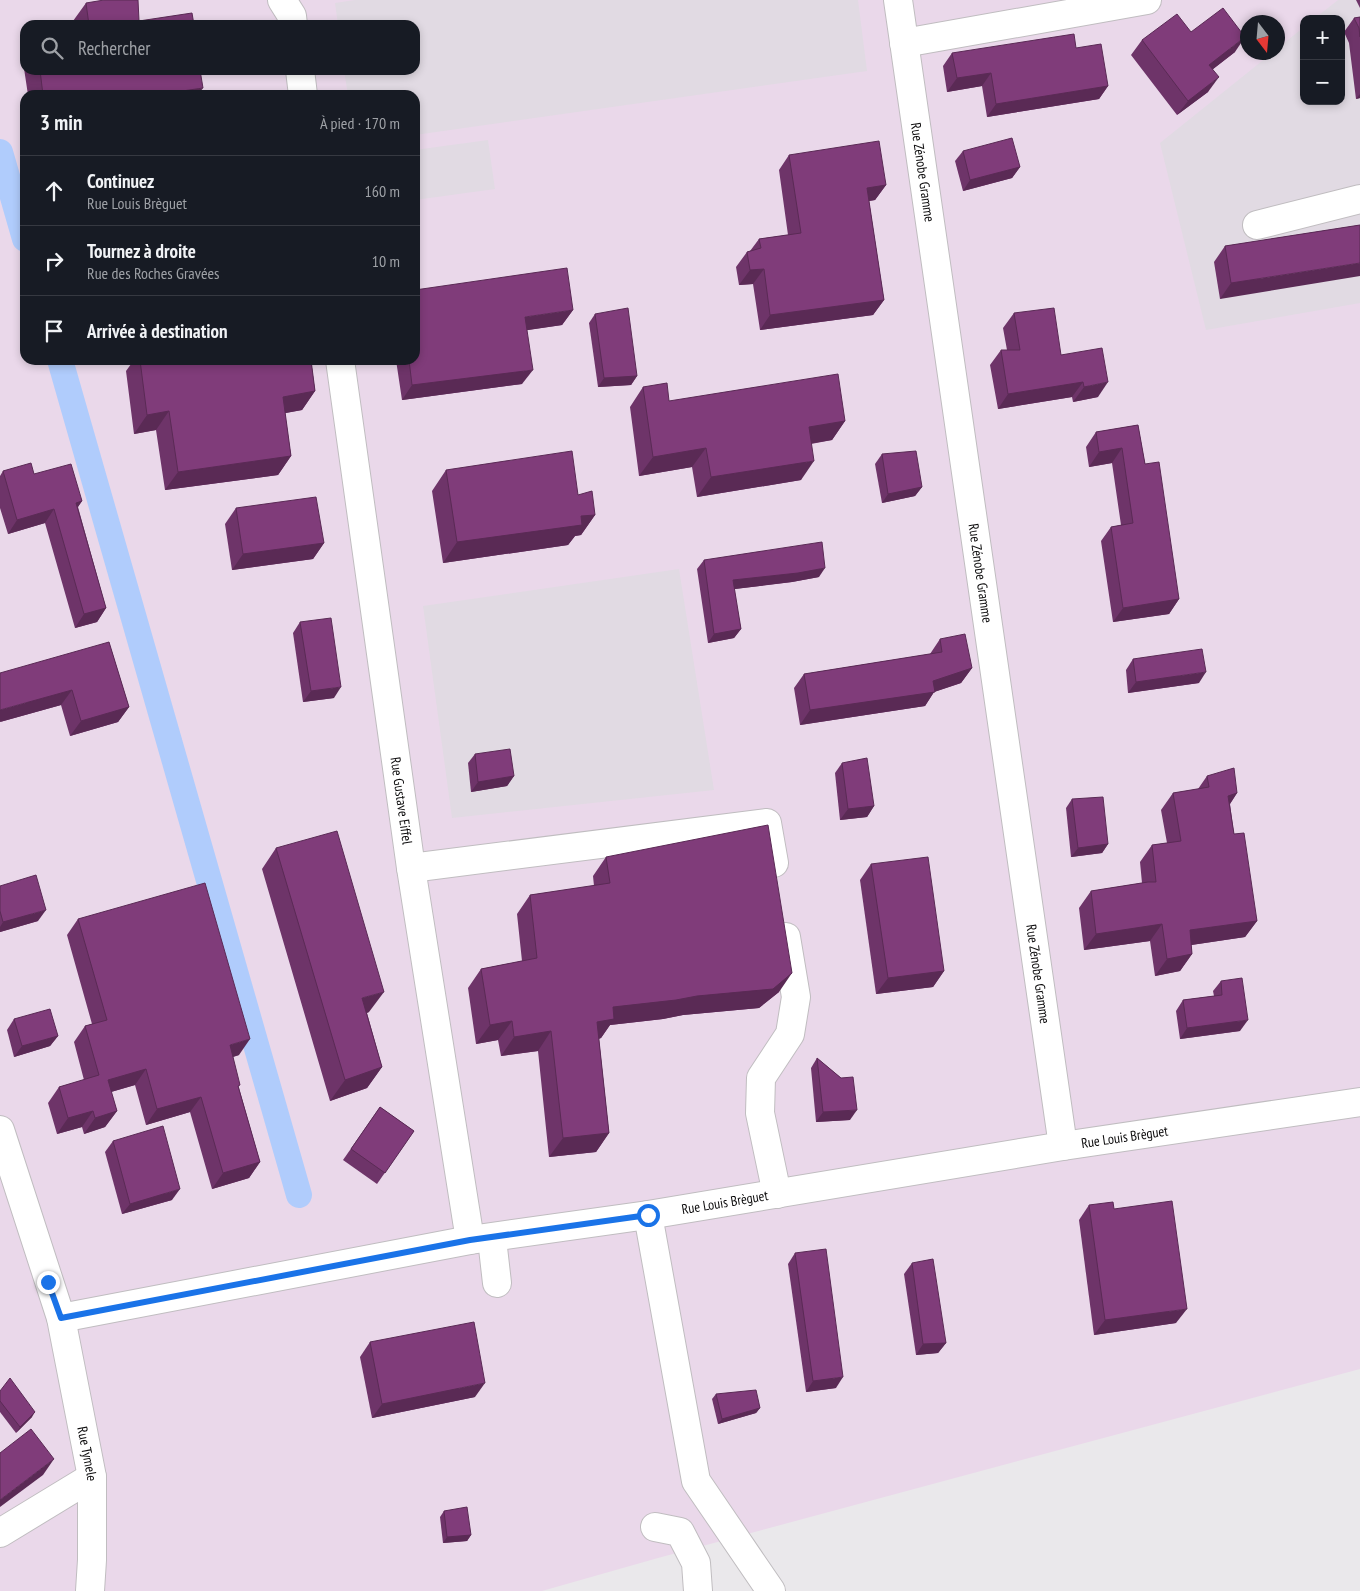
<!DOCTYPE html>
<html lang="fr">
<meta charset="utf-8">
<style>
:root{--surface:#171b24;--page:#20242c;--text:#f1f3f6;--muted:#9ea1a6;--line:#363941}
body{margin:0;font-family:"PT Sans Narrow",sans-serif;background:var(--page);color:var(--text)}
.controls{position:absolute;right:15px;top:15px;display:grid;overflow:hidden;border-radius:10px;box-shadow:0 2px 8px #0003}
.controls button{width:45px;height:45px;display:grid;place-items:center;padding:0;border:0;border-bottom:1px solid var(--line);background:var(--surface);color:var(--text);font:25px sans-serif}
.compass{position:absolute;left:1240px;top:15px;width:45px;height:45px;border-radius:50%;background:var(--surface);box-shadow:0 2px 8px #0003;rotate:164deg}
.stop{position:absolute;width:15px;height:15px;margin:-11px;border:4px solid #1a73e8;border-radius:50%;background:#fff}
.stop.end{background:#1a73e8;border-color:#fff;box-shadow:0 1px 5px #0008}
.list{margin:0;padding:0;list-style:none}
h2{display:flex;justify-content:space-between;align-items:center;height:65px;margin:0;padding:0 20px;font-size:21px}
h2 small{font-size:16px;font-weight:400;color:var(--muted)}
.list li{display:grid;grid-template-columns:32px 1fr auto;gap:15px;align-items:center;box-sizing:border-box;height:70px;padding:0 20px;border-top:1px solid var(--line)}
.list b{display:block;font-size:19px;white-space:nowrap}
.list p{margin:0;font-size:16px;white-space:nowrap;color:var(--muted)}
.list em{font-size:16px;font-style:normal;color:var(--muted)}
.icon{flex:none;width:28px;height:28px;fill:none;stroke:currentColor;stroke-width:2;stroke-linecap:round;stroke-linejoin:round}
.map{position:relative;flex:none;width:1360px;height:1591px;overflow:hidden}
.search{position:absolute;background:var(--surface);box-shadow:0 2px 8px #0003;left:20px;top:20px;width:400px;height:55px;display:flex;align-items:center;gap:12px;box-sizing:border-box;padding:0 18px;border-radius:15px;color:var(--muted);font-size:19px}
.panel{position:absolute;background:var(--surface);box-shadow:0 2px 8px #0003;left:20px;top:90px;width:400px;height:275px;border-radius:15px}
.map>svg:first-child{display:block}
.commercial{fill:#ead8ea;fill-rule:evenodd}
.built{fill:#e1dae3}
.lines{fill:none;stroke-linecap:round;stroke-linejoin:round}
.canal{stroke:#b0ccfc;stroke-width:26}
.minor-casing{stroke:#c0bdc0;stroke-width:30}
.minor{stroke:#fff;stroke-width:28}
.wall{fill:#6e3469}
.shaded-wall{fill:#5a2a55}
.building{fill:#803c7a;stroke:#5a2a55}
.route{stroke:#1a73e8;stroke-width:6}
.labels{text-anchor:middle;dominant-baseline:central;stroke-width:5;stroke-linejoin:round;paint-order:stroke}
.street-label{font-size:14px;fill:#0c0b0c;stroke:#eae8eb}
</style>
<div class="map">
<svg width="1360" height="1591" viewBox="0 0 1360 1591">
<rect width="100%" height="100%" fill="#eae8eb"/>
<path class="commercial" d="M 0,0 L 1360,0 L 1360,1369 L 658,1558 L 542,1591 L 0,1591 ZM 1304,19 L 1341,19 L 1341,101 L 1304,101 ZM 1248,22 L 1278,22 L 1278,52 L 1248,52 ZM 25,25 L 415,25 L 415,70 L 25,70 ZM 25,95 L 415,95 L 415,360 L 25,360 Z"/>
<g class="built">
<polygon points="355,0 858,0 867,71 415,135 415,95 348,95 344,70 415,70 415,25 338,25 335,3"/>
<polygon points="1338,0 1360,0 1360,303 1206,330 1160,143 1272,53 1278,52 1278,48 1304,27 1304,101 1341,101 1341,19 1314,19"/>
<polygon points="488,140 495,189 415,200 415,150"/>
<polygon points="679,569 714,790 452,818 423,606"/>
</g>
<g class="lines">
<g class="canal">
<polyline points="0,152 25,239"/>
<polyline points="60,360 299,1195"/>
</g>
<defs>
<g id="minor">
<polyline points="282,0 292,16 293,25"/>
<path id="s1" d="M 898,0 L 1063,1146"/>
<polyline points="904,43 1147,0"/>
<polyline points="300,70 303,95"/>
<polyline points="1257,225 1360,199"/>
<path id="s2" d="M 340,360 L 411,868 L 470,1240"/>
<polyline points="411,868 767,823 774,863"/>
<path id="s3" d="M 0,1130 L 61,1318 L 92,1477 L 92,1560 L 90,1591"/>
<polyline points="777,1194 760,1113 761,1078 790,1034 796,997 786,937"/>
<polyline points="648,1215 696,1481 771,1591"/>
<polyline points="492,1239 497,1283"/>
<path id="s4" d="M 61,1318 L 470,1240 L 648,1215 L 1063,1146 L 1360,1102"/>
<polyline points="655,1527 680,1532 696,1563 698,1591"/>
<polyline points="0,1533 92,1477"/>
</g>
</defs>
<use href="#minor" class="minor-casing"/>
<use href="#minor" class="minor"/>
</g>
<g class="wall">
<polygon points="1356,0 1360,0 1360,8"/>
<polygon points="86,3 139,21 194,25 74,25 73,21"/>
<polygon points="1360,17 1360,98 1356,99 1349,43 1344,32 1354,18"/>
<polygon points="1191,32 1235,52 1213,69 1208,92 1177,115 1131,55 1142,40"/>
<polygon points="1076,48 1108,86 1099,99 987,117 982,86 947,92 943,66 952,53"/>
<polygon points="25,51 25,70 200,70 198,95 28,95 22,55"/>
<polygon points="963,151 1020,167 1012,178 963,191 955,161"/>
<polygon points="789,155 886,185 875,200 869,201 884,300 873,315 760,330 753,284 739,285 736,267 747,252 750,251 759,239 788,235 779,170"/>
<polygon points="1360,225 1220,299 1214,262 1225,246"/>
<polygon points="573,310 562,325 527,330 522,384 402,400 396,360 415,360"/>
<polygon points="1014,313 1061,355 1098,397 1073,402 1072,397 998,409 990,365 1001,350 1007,350 1003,328"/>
<polygon points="595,314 637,376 631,385 598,387 589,323"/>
<polygon points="134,360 311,360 315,391 302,410 285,413 291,456 278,475 165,490 156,430 134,434 126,371"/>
<polygon points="643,387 669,401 845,421 832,440 811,444 801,480 697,497 692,467 639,476 630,407"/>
<polygon points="1138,425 1145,464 1179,599 1169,614 1113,622 1101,541 1111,527 1121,525 1112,463 1089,467 1086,447 1096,432"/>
<polygon points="882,454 922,487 915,496 882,503 875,464"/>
<polygon points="446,470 578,495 595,515 581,535 575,536 568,545 443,563 432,491"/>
<polygon points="3,471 34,474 82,501 78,507 106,608 97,622 75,628 45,523 8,534 0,508 0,476"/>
<polygon points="236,508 324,543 313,559 232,570 225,524"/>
<polygon points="704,560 819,577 792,582 734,589 741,629 734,638 708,643 697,569"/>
<polygon points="300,622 334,698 303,702 293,633"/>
<polygon points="940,639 972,668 961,683 934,692 925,706 800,725 794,688 804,674 930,654"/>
<polygon points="109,642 129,707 118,722 70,736 61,705 0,722"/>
<polygon points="1133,659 1199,683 1128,693 1126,670"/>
<polygon points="475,754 514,776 507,786 471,792 468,763"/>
<polygon points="842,763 874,806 867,817 840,820 835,773"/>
<polygon points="1207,776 1237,793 1230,804 1234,834 1257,921 1245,937 1191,945 1192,954 1180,971 1155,976 1150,941 1084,950 1079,908 1091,891 1142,883 1140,862 1152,845 1167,843 1161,810 1173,793 1198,789"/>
<polygon points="1072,799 1108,844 1102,853 1071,857 1066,808"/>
<polygon points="276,848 369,1012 367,1013 382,1067 367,1088 330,1101 262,869"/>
<polygon points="606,857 779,992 759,1008 683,1015 663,1019 610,1025 601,1038 599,1039 609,1133 596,1152 549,1157 538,1051 501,1056 498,1040 476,1044 468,988 481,969 522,961 517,914 530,895 594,886 593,876"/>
<polygon points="871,864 944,971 933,987 876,994 860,880"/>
<polygon points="0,886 38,921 0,932"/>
<polygon points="78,919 239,1055 233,1057 239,1088 260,1162 249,1178 212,1189 190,1112 146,1125 135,1085 111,1092 117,1111 105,1127 84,1134 82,1127 57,1134 48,1103 59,1087 84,1080 74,1042 85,1026 92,1024 67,935"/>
<polygon points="1221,981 1240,1031 1180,1039 1176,1011 1183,1000 1214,996 1213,991"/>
<polygon points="14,1019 58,1036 50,1046 14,1057 7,1030"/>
<polygon points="817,1058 841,1078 850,1120 816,1122 811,1068"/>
<polygon points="380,1107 414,1131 377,1184 343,1160"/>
<polygon points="113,1141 172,1200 122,1214 105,1152"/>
<polygon points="1089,1205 1176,1323 1094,1335 1079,1220"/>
<polygon points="795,1253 836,1388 806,1392 788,1264"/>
<polygon points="912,1263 946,1343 938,1353 916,1355 904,1274"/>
<polygon points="370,1342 475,1397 372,1418 360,1357"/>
<polygon points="0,1391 32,1417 16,1433 0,1412"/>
<polygon points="716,1394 760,1408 756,1413 718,1424 712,1399"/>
<polygon points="444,1511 471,1535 467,1541 443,1543 440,1517"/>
</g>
<g class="shaded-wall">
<polygon points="1245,37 1235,52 1199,80 1209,65"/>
<polygon points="991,73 982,86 947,92 957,78"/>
<polygon points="1219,77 1208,92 1177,115 1188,101"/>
<polygon points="1108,86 1099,99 987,117 996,104"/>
<polygon points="203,88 198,95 155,95"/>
<polygon points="1360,94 1360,98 1356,99"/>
<polygon points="1020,167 1012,178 963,191 970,180"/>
<polygon points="886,185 875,200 856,203 867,188"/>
<polygon points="1360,263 1360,276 1220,299 1231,283"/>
<polygon points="764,269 753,284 739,285 750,270"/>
<polygon points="884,300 873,315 760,330 770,315"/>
<polygon points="573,310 562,325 515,332 525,317"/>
<polygon points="533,370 522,384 402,400 412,385"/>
<polygon points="637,376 631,385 598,387 604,378"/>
<polygon points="1083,382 1072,397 998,409 1008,394"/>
<polygon points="1108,382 1098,397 1073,402 1084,387"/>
<polygon points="315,391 302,410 270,416 283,397"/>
<polygon points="169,411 156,430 134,434 147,415"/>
<polygon points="845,421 832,440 795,446 809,427"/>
<polygon points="706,448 692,467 639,476 653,457"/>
<polygon points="1122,448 1112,463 1089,467 1099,452"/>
<polygon points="291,456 278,475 165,490 178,472"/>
<polygon points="814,461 801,480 697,497 711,477"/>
<polygon points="922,487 915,496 882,503 888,494"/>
<polygon points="82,501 72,515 76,503"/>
<polygon points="54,509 45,523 8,534 17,520"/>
<polygon points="595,515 581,535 575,536 568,545 443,563 457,542 581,516"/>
<polygon points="324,543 313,559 232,570 243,554"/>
<polygon points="825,568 819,577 792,582 727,590 733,580"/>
<polygon points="1179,599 1169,614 1113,622 1123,608"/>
<polygon points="106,608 97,622 75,628 84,614"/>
<polygon points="741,629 734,638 708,643 714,634"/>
<polygon points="972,668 961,683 934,692 925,706 800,725 810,710 933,681"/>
<polygon points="1206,672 1199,683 1128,693 1136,682"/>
<polygon points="341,687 334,698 303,702 311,691"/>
<polygon points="72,690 61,705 0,722 0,710"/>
<polygon points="129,707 118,722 70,736 81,721"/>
<polygon points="514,776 507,786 471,792 478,782"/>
<polygon points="1237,793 1226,810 1228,796"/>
<polygon points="874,806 867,817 840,820 848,809"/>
<polygon points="1108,844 1102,853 1071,857 1078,848"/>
<polygon points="46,910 38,921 0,932 0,927 3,922"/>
<polygon points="1257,921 1245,937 1178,947 1190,930"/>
<polygon points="1162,924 1150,941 1084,950 1096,934"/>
<polygon points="1192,954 1180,971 1155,976 1167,959"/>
<polygon points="944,971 933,987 876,994 888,978"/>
<polygon points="792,973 779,992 759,1008 683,1015 663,1019 610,1025 601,1038 584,1042 597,1022 613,1007"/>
<polygon points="384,992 369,1012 348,1019 362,998"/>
<polygon points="1248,1020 1240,1031 1180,1039 1187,1028"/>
<polygon points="512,1021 498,1040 476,1044 490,1025"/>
<polygon points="551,1031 538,1051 501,1056 514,1037"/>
<polygon points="58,1036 50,1046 14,1057 22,1046"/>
<polygon points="250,1039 239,1055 219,1061 230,1045"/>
<polygon points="382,1067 367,1088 330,1101 345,1080"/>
<polygon points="146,1069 135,1085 97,1096 108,1080"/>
<polygon points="201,1097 190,1112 146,1125 157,1109"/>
<polygon points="857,1110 850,1120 816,1122 823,1112"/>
<polygon points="93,1111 82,1127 57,1134 68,1118"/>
<polygon points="117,1111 105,1127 84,1134 95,1118"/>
<polygon points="609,1133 596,1152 549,1157 563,1138"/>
<polygon points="260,1162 249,1178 212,1189 223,1173"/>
<polygon points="180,1189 172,1200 122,1214 130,1204"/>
<polygon points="1187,1309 1176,1323 1094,1335 1105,1320"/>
<polygon points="946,1343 938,1353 916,1355 923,1344"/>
<polygon points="843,1377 836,1388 806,1392 813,1381"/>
<polygon points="485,1383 475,1397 372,1418 382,1404"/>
<polygon points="760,1408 756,1413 718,1424 722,1419"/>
<polygon points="35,1412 32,1417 16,1433 20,1427"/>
<polygon points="54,1459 43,1475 0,1507 0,1500"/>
<polygon points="471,1535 467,1541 443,1543 447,1537"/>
</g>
<g class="building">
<polygon points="104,0 138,0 139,21 192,13 194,25 89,25 86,3"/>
<polygon points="1223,8 1245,37 1209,65 1219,77 1188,101 1142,40 1177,14 1191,32"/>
<polygon points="1360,17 1360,37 1359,28 1354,18"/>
<polygon points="1074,34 1076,48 1101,44 1108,86 996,104 991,73 957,78 952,53"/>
<polygon points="40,70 200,70 203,88 155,95 43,95"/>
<polygon points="1012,138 1020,167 970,180 963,151"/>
<polygon points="879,141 886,185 867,188 884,300 770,315 764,269 750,270 747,252 761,248 759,239 801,233 789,155"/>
<polygon points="1360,225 1360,263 1231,283 1225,246"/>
<polygon points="567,268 573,310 525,317 533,370 412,385 409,360 415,360 415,290"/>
<polygon points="628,308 637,376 604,378 595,314"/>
<polygon points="1054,308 1061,355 1102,348 1108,382 1084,387 1083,382 1008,394 1001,350 1020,350 1014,313"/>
<polygon points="140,360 311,360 315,391 283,397 291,456 178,472 169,411 147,415"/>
<polygon points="838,374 845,421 809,427 814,461 711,477 706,448 653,457 643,387 667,383 669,401"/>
<polygon points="1138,425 1145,464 1159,462 1179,599 1123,608 1111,527 1133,523 1122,448 1099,452 1096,432"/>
<polygon points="572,451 578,495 592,491 595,515 581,516 582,525 457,542 446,470"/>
<polygon points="916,451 922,487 888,494 882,454"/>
<polygon points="31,463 34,474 71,464 82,501 76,503 106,608 84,614 54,509 17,520 3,471"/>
<polygon points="316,497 324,543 243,554 236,508"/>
<polygon points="822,542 825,568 798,573 733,580 741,629 714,634 704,560"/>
<polygon points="331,618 341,687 311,691 300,622"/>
<polygon points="965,634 972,668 933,681 935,692 810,710 804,674 942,652 940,639"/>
<polygon points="109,642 129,707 81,721 72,690 0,710 0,673"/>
<polygon points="1202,649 1206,672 1136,682 1133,659"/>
<polygon points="510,749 514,776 478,782 475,754"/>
<polygon points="867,758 874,806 848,809 842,763"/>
<polygon points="1234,768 1237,793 1228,796 1234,834 1244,833 1257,921 1190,930 1192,954 1167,959 1162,924 1096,934 1091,891 1148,882 1156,882 1152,845 1181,841 1173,793 1209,787 1207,776"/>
<polygon points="1103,797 1108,844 1078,848 1072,799"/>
<polygon points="768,825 792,973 773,989 697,996 676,1000 613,1007 614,1019 597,1022 609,1133 563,1138 551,1031 514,1037 512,1021 490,1025 481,969 537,958 530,895 610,883 606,857"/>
<polygon points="337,831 384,992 362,998 382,1067 345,1080 276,848"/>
<polygon points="928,857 944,971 888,978 871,864"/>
<polygon points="36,875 46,910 3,922 0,911 0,886"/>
<polygon points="205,883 250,1039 230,1045 240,1085 238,1086 260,1162 223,1173 201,1097 157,1109 146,1069 108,1080 117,1111 95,1118 93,1111 68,1118 59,1087 99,1075 85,1026 107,1020 78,919"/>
<polygon points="1242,978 1248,1020 1187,1028 1183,1000 1222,995 1221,981"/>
<polygon points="50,1009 58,1036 22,1046 14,1019"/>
<polygon points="817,1058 841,1078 853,1077 857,1110 823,1112"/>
<polygon points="380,1107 414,1131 385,1173 351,1149"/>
<polygon points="163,1126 180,1189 130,1204 113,1141"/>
<polygon points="1172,1201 1187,1309 1105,1320 1089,1205 1113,1202 1114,1209"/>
<polygon points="826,1249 843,1377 813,1381 795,1253"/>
<polygon points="933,1259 946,1343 923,1344 912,1263"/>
<polygon points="474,1322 485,1383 382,1404 370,1342"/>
<polygon points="10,1378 35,1412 20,1427 0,1401 0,1391"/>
<polygon points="756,1390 760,1408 722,1419 716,1394"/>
<polygon points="31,1429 54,1459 0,1500 0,1453"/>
<polygon points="467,1507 471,1535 447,1537 444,1511"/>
</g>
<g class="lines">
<polyline class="route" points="48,1282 61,1318 470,1240 648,1215"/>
</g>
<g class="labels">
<g class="street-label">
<text stroke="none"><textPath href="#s1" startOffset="174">Rue Zénobe Gramme</textPath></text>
<text stroke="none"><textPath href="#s1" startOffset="579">Rue Zénobe Gramme</textPath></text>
<text stroke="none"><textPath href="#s2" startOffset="445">Rue Gustave Eiffel</textPath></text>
<text stroke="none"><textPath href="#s1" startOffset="984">Rue Zénobe Gramme</textPath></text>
<text stroke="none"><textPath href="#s4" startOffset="1079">Rue Louis Brèguet</textPath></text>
<text stroke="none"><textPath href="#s4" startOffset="674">Rue Louis Brèguet</textPath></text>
<text stroke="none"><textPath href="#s3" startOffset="336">Rue Tymele</textPath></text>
</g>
</g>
</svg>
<div class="controls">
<button>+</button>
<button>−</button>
</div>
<svg class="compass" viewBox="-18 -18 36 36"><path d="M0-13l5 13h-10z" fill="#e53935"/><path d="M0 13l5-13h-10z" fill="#9ea1a6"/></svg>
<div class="stop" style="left:648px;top:1215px"></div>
<div class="stop end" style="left:48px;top:1282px"></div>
<div class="search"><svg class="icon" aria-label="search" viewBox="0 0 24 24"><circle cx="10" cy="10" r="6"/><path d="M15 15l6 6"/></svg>Rechercher</div>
<section class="panel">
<h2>3 min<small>À pied · 170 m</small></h2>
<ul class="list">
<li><svg class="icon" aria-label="ahead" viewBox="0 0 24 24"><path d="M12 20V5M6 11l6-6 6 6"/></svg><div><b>Continuez</b><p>Rue Louis Brèguet</p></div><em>160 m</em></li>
<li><svg class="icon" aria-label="right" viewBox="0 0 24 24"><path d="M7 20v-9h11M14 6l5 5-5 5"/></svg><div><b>Tournez à droite</b><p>Rue des Roches Gravées</p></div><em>10 m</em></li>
<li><svg class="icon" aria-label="arrive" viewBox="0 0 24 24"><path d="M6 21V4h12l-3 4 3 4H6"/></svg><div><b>Arrivée à destination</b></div></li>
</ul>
</section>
</div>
